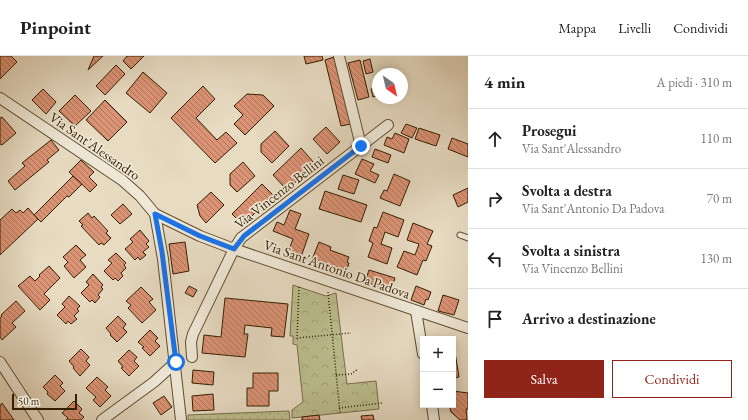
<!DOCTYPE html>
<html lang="it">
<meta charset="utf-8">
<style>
:root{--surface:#fff;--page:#f2f2f2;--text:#222;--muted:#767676;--line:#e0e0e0;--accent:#8f2418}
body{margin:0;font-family:"EB Garamond",serif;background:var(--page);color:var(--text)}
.controls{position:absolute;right:12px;bottom:12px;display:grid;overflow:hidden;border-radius:0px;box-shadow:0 2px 10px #0003}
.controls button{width:36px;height:36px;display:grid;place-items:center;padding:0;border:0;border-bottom:1px solid var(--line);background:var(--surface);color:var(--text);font:20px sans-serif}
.compass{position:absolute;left:372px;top:12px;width:36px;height:36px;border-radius:50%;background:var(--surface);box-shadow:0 2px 10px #0003;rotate:146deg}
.scale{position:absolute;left:12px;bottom:10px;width:65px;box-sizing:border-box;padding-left:4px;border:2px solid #341f00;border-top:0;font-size:11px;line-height:14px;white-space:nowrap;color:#341f00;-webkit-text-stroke:3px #efe8d7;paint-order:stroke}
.stop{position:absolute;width:12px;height:12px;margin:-9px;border:3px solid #1a73e8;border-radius:50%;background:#fff}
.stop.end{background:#1a73e8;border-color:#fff;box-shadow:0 1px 4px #0008}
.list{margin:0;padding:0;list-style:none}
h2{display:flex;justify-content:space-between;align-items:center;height:52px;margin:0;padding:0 16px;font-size:17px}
h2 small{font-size:13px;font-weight:400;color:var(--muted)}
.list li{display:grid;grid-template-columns:26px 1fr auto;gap:12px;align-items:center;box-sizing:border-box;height:60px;padding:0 16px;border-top:1px solid var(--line)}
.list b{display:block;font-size:15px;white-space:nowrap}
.list p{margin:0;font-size:13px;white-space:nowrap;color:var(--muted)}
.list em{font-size:13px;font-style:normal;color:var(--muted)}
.actions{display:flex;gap:8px;padding:12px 16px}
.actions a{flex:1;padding:9px 0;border:1px solid var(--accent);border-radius:0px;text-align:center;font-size:14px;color:var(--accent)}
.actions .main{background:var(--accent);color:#fff}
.icon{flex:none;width:22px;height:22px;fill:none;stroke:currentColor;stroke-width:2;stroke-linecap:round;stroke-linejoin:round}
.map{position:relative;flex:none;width:468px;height:364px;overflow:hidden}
header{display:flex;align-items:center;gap:24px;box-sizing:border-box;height:56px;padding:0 20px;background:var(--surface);border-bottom:1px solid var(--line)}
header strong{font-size:19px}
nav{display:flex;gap:22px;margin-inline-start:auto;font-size:14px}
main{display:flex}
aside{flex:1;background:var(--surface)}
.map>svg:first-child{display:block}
.grass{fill:url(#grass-dots);stroke:#786e48}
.park{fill:url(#park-crowns);stroke:#786e48}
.building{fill:url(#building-back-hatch);stroke:#341f00}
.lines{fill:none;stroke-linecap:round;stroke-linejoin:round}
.lane-casing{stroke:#614e30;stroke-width:7}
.street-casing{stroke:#614e30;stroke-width:12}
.path{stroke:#341f00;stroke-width:1.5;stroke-dasharray:1 2;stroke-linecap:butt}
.lane{stroke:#efe8d7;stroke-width:5}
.street{stroke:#efe8d7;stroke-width:10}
.route{stroke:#1a73e8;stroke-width:5}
.labels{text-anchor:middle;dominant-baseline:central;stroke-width:3.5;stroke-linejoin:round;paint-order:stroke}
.street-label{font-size:14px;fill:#341f00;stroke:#efe8d7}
</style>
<header>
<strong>Pinpoint</strong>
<nav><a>Mappa</a><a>Livelli</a><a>Condividi</a></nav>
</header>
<main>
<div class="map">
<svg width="468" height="364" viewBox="0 0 468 364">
<defs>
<pattern id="grass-dots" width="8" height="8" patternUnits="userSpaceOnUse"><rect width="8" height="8" fill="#bcbe8f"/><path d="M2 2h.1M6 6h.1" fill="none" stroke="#a2a37a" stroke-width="1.8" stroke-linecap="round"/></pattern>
<pattern id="park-crowns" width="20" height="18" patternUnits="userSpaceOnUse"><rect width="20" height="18" fill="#bcbe8f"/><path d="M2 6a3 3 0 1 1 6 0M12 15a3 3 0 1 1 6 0" fill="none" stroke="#a2a37a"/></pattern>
<pattern id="building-back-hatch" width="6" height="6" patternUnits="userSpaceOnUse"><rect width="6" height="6" fill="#db9375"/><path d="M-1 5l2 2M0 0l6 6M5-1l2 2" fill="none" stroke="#b2775e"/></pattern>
</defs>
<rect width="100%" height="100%" fill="#e7dbc2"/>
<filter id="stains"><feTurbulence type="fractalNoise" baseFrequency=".005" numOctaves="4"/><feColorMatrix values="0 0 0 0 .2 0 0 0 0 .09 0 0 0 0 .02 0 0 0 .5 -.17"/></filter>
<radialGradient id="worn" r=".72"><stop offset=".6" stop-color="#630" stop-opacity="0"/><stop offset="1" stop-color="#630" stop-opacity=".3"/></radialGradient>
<polygon class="grass" points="289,355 290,364 188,364 188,359"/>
<polygon class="park" points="293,229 326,240 336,237 347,328 376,325 379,353 292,362 292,354 303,346 297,289 293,288 293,280 290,280"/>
<g class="building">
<polygon points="0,0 11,0 17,6 0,23"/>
<polygon points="94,0 103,0 88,14"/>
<polygon points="127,0 144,0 131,13 123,5"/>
<polygon points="304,0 322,0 323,4 306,8"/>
<polygon points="334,1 351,68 341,70 325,4"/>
<polygon points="370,3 373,16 366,18 363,5"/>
<polygon points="360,4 369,41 358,44 348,7"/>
<polygon points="116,9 125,18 105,39 96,30"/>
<polygon points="143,16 167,37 150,57 126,37"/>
<polygon points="203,30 215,43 196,62 217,84 226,76 237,87 215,107 171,62"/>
<polygon points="378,31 378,39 373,41 371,33"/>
<polygon points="43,33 56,46 46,58 32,44"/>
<polygon points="247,38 263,39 274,50 245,79 234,68 243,59 234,50"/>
<polygon points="75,39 91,55 75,70 59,55"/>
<polygon points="105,44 127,66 108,85 86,64"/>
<polygon points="2,61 16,77 2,89 0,88 0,62"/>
<polygon points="406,68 417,72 412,82 401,77"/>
<polygon points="326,71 340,86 327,98 313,83"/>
<polygon points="419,72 440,79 436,90 415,83"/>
<polygon points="275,75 289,90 272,107 261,96 261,88"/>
<polygon points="395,77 409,83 404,97 384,89 387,81 392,83"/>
<polygon points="452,82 468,88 468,101 448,93"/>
<polygon points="51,84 59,94 47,104 49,106 15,134 8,125 25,110 22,107"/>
<polygon points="301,92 315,108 287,134 273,119"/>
<polygon points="375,93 391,99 388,107 372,101"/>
<polygon points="362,103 374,108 370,115 379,119 375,127 355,118"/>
<polygon points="81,104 94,116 89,121 97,129 90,136 69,116"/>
<polygon points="243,106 255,120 237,136 230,129 230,118"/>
<polygon points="394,118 410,125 400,150 380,142 384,134 387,135"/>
<polygon points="343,119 359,124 354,138 338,133"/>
<polygon points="73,120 82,128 69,141 67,140 41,166 34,159"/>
<polygon points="262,128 273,139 243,169 232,158"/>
<polygon points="468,132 468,146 458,151 453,139"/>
<polygon points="325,135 367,149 361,166 319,153"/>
<polygon points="211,136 224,149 206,167 200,160 197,149"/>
<polygon points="123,148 132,158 120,168 111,159"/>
<polygon points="28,152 38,163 0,199 0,164 12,153 16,157 20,154 23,157"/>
<polygon points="290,154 301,158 295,173 309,178 301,201 288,196 293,183 273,175 277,166 284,169"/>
<polygon points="383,156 404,164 398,181 385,176 381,188 392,192 387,208 368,201 373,187 369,185 374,171 377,172"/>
<polygon points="88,157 92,162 94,160 108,175 106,177 111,182 104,189 101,187 99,189 81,170 83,169 79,165"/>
<polygon points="413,167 433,175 427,188 432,190 426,205 423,204 417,219 397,211 404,195 415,199 419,188 407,184"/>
<polygon points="140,174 149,185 146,188 149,191 143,196 146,199 140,204 138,201 135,204 125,193 133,186 130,183"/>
<polygon points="185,186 189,215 173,218 169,188"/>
<polygon points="319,186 331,191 330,194 349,201 347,206 349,207 345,219 311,206"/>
<polygon points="76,189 86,199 80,204 86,211 74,222 64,210 68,206 63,201"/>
<polygon points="116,197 126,207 124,209 126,212 121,217 123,220 118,225 115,222 113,224 104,215 112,207 108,204"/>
<polygon points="49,210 60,222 44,238 50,244 40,254 18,230 30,220 35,225 40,220 39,219"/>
<polygon points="369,214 395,222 391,235 365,226"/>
<polygon points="93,218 103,229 101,231 103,233 98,239 100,241 95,247 92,244 90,246 81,237 89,229 86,226"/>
<polygon points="189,230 197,234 193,241 185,237"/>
<polygon points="416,230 431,236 428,244 426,243 424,249 411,244"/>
<polygon points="141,231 153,243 149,246 156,254 142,267 128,252 131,249 126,245"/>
<polygon points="443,239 459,244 454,259 438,255"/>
<polygon points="69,240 80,250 77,253 79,255 74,260 77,263 71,268 68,265 66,268 57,259 65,251 62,248"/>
<polygon points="225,242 288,248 284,281 271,280 272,272 245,269 244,278 248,278 245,301 202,297 204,279 221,281"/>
<polygon points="16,245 25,255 12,267 16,271 2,284 0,281 0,262 2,260 1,259"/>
<polygon points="118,260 126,268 123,272 127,276 117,286 110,279 111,278 106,272"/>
<polygon points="150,274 158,282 155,285 160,290 150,300 142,292 144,291 138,286"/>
<polygon points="453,284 459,321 453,322"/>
<polygon points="81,293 89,301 86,305 90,309 80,320 73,312 74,311 69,305"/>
<polygon points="129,294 137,301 134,305 139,310 129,320 121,312 123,311 118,305"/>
<polygon points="193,314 214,316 213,329 192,327"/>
<polygon points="253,317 278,317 278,335 269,335 269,350 247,350 247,332 253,332"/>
<polygon points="55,319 63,327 60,330 65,335 55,345 47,338 48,336 43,331"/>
<polygon points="97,321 108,331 105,334 111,340 100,351 93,344 96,341 86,332"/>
<polygon points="453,335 468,337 468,353 466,353 467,364 460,364 451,356 449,349 453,349"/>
<polygon points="213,338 214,354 193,355 192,340"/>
<polygon points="164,340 172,351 161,359 153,347"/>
<polygon points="74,345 82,353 79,357 84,361 81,364 66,364 68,362 62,357"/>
<polygon points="2,347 14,364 0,364 0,350"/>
<polygon points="319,359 320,364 302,364 302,361"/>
<polygon points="373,359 374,364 362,364 361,360"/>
</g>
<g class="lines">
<defs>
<polyline id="lane" points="460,179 468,182"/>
<g id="street">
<polyline points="339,0 361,90"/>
<polyline points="0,42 122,124 140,140 155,158 163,203 181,364"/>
<polyline points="155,158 200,180 234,193 468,272"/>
<polyline points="416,255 423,298"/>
<polyline points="192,301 191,286 193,278 234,193 241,182 388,69"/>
<polyline points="0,306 38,364"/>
<polyline points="432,349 434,364"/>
<polyline points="102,364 154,326 176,306"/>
</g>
</defs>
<use href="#lane" class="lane-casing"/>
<use href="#street" class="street-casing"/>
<g class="path">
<polyline points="299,231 297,282 351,277"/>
<polyline points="328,236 340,357"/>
<polyline points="336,319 351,318 358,313"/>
<polyline points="339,352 382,347"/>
</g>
<use href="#lane" class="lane"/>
<use href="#street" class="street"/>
</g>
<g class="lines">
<polyline class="route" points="176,306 162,196 155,158 200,180 234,193 244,180 361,90"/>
</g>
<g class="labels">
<g class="street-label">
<text transform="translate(95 90) rotate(35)">Via Sant'Alessandro</text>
<text transform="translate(279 136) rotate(-38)">Via Vincenzo Bellini</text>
<text transform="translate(337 213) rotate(19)">Via Sant'Antonio Da Padova</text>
</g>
</g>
<rect width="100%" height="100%" filter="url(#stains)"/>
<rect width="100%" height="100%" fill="url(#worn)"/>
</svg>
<div class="controls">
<button>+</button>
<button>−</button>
</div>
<svg class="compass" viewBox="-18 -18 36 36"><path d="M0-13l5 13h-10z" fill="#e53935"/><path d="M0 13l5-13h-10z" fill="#767676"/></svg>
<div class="scale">50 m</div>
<div class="stop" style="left:176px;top:306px"></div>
<div class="stop end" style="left:361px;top:90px"></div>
</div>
<aside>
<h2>4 min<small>A piedi · 310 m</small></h2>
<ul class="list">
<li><svg class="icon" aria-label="ahead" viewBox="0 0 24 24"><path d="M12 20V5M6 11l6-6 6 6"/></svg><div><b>Prosegui</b><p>Via Sant'Alessandro</p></div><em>110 m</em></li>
<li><svg class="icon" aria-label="right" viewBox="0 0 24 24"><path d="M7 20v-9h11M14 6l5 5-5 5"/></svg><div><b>Svolta a destra</b><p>Via Sant'Antonio Da Padova</p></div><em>70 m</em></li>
<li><svg class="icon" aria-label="left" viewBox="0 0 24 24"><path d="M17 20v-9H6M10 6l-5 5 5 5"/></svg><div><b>Svolta a sinistra</b><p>Via Vincenzo Bellini</p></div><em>130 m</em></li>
<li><svg class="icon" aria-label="arrive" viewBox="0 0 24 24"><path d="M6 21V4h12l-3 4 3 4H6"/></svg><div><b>Arrivo a destinazione</b></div></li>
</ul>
<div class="actions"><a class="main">Salva</a><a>Condividi</a></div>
</aside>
</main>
